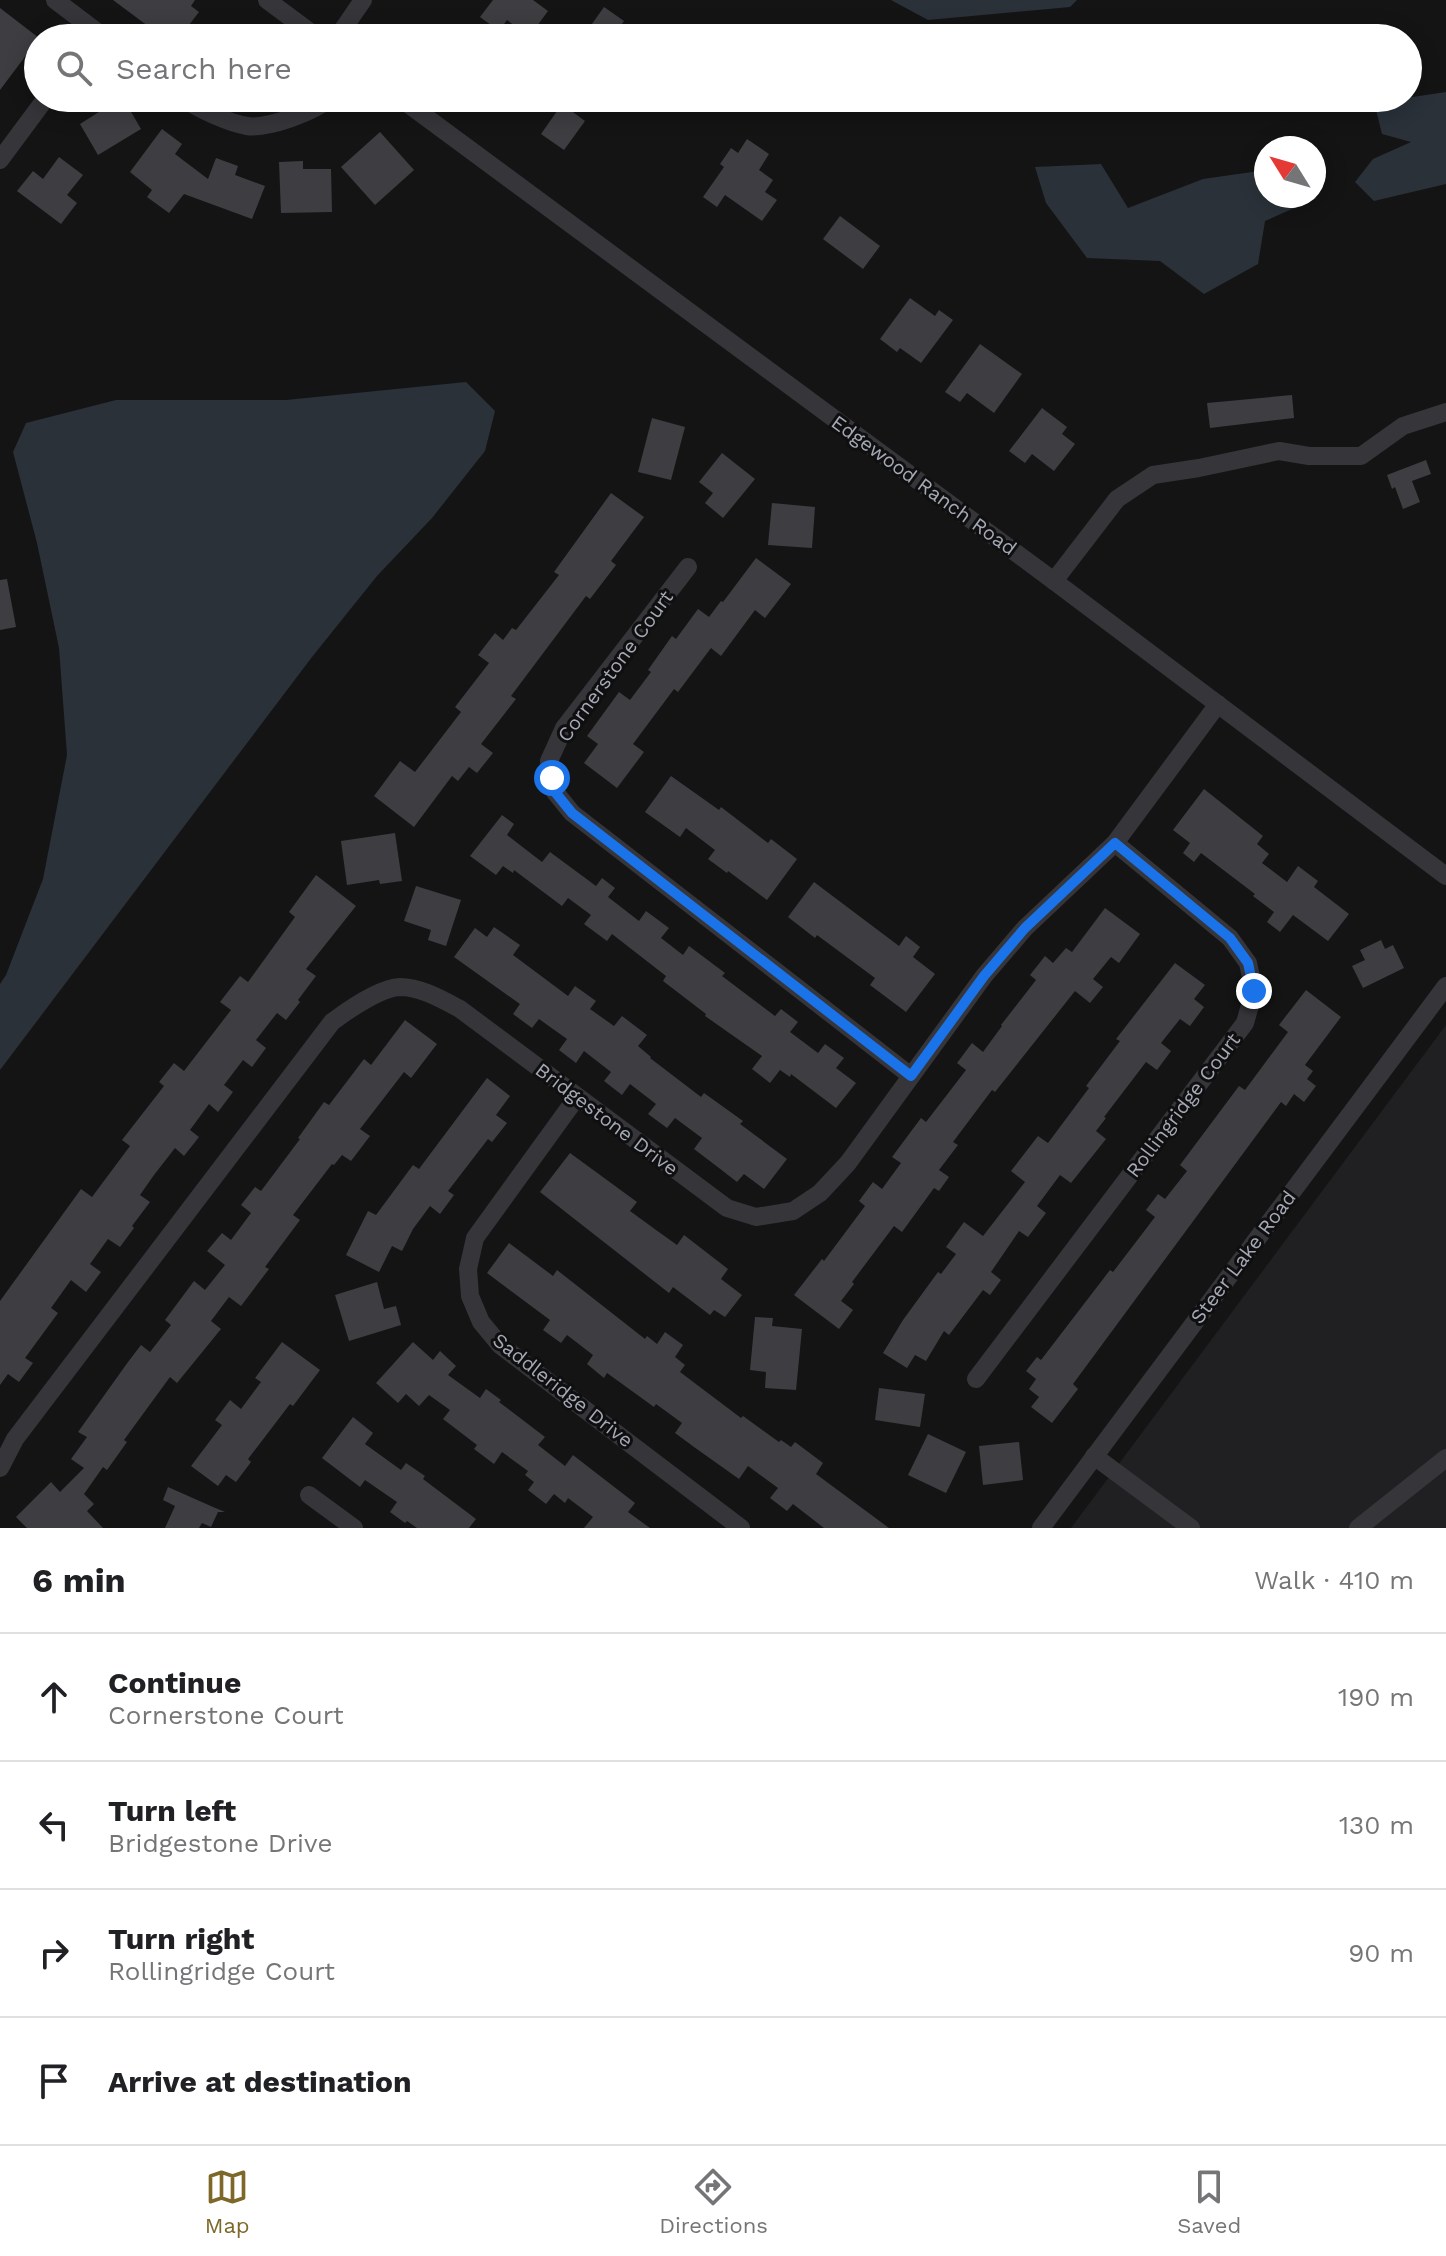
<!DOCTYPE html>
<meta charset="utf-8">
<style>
:root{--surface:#fff;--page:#f2f2f2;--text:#202124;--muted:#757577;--line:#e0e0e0;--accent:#7e6829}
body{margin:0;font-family:"Work Sans",sans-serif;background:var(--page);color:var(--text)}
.compass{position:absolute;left:1254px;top:136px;width:72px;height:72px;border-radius:50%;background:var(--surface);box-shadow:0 4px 20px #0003;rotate:307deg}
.stop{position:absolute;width:24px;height:24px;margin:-18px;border:6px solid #1a73e8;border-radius:50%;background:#fff}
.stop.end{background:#1a73e8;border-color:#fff;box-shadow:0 2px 8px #0008}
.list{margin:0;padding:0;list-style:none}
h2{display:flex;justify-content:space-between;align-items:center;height:104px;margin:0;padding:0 32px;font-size:34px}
h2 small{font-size:26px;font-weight:400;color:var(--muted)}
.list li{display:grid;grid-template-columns:52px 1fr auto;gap:24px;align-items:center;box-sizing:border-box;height:128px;padding:0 32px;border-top:2px solid var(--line)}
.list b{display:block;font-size:30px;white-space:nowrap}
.list p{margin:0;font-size:26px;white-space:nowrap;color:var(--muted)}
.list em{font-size:26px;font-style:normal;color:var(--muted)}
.icon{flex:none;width:44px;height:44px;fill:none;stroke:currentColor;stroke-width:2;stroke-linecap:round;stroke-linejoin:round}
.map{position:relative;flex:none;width:1446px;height:1528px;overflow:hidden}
.search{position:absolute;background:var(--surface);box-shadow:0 4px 20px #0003;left:24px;right:24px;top:24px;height:88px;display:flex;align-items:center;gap:20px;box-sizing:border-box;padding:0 28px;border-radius:44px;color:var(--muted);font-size:30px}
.sheet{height:616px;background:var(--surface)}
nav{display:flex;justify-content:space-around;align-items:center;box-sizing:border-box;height:112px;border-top:2px solid var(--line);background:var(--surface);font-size:22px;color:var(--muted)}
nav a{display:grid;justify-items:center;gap:4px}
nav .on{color:var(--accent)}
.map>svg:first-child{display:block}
.built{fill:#202022}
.water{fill:#2a3139}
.building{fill:#3e3e42}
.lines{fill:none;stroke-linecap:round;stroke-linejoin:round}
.minor{stroke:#35353a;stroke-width:18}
.route{stroke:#1a73e8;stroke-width:10}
.labels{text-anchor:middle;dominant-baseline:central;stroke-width:6;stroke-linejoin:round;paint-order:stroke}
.street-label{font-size:20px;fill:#a5a9b6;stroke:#0f0f10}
</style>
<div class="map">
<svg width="1446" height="1528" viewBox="0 0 1446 1528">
<rect width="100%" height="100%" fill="#141415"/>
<polygon class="built" points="1446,1025 1446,1528 1071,1528"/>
<g class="water">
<polygon points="891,0 1077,0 1070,7 928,20"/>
<polygon points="1446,92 1446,184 1374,201 1355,182 1373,159 1411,142 1382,134 1375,106 1399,99"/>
<polygon points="1101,164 1128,208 1203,179 1266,170 1266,196 1314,196 1317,198 1265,221 1258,264 1204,294 1160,261 1087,258 1046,203 1035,167"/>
<polygon points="466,382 495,411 485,451 432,518 377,576 312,657 0,1070 0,984 6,975 43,879 67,755 59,648 37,543 13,452 26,423 116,400 286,400"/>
</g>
<g class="building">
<polygon points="113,0 195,0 191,6 199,12 179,38 164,38"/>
<polygon points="493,0 533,0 548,11 529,37 507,20 499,31 480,17"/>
<polygon points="604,7 624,21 612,38 582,38"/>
<polygon points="0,8 39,38 0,90"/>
<polygon points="95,98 123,98 141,129 98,155 80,124 102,110"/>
<polygon points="562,104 585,121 564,150 541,134"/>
<polygon points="162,129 182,144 175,154 208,179 216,158 238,166 235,175 265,186 252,219 184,194 169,213 147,197 152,190 130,172"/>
<polygon points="380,132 414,170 375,205 341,167"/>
<polygon points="747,139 769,154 759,170 773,180 765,192 777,200 762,221 725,195 717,207 703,197 724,167 720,164 731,148 738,153"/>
<polygon points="59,157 83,175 67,195 77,203 61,224 17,191 33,171 43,179"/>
<polygon points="303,161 303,169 331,169 332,212 281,213 279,162"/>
<polygon points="840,216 880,246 863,269 823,239"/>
<polygon points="910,298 935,316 939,310 953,320 921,363 900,348 897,352 880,339"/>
<polygon points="980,344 1022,374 994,413 967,393 960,402 945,392"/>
<polygon points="1292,395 1294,418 1210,428 1207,403"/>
<polygon points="1042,408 1067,427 1062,434 1075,444 1054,471 1032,454 1025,463 1009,451"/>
<polygon points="652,418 685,427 671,480 638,472"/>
<polygon points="722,453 755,479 723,518 705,503 713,493 699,482"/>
<polygon points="1426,460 1431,474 1412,481 1420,502 1403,509 1395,487 1392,489 1387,475"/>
<polygon points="611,493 644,517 611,561 616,565 590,599 586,596 511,696 516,699 481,744 493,753 477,773 469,767 458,781 452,776 414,827 374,796 400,761 415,772 461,712 455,707 489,663 478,655 495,633 503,640 512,628 516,630 559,575 554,572"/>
<polygon points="772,503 815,507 812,548 768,545"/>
<polygon points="756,558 791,584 765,618 755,610 721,656 711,648 678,692 674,689 633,744 644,752 617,788 584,763 598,744 587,736 619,692 630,700 651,672 648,670 672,636 676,639 698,609 709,617 721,601 723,602"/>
<polygon points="7,579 16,627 0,630 0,580"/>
<polygon points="671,776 719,810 721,807 768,843 771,839 797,859 767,900 728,871 727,873 708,859 715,850 686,828 680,837 645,812"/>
<polygon points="1204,789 1263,836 1257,844 1269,854 1262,863 1287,882 1298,866 1318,881 1314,887 1349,914 1328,941 1293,915 1280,932 1267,922 1274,912 1253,896 1255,894 1201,853 1194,862 1183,853 1190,843 1173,830"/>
<polygon points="502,815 514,824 507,835 542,862 550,852 596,886 602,878 615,888 608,897 639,921 646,911 669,928 661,938 683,955 689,946 725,973 722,976 775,1016 781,1009 798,1022 790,1032 818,1053 825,1044 844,1058 836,1068 856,1083 836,1108 791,1074 790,1077 780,1070 770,1083 752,1069 762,1056 705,1016 706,1014 663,981 666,976 612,934 607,941 584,924 591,915 568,898 562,906 514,870 513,873 503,866 496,875 470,856"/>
<polygon points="395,833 402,881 380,884 379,880 347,885 341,841"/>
<polygon points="316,875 356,906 306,969 316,976 298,1000 300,1002 286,1020 277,1013 256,1040 266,1048 252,1067 243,1060 224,1085 233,1092 218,1112 209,1104 190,1130 199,1137 184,1156 175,1148 154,1175 140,1195 150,1202 132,1226 134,1228 120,1247 108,1239 90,1264 101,1272 86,1292 71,1280 51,1308 58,1313 25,1358 33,1363 19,1382 8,1374 0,1385 0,1301 81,1189 92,1197 130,1146 122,1140 164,1086 159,1082 174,1063 184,1071 231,1010 220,1002 240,976 248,982 295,917 289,912"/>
<polygon points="814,882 899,946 906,936 920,947 913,957 935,974 906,1012 870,985 875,978 817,935 815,938 788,917"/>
<polygon points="416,886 461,900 446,946 428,940 431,930 404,921"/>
<polygon points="1105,908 1140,934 1119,963 1111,957 1093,979 1103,987 1090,1003 1075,991 995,1092 992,1090 953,1142 958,1145 939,1170 949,1177 939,1191 934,1188 902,1232 894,1226 852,1282 854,1284 841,1301 853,1310 839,1329 794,1295 822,1259 824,1261 865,1206 859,1201 873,1182 882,1189 901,1163 892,1157 921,1118 926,1122 966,1070 957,1063 972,1043 983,1052 1002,1026 1001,1025 1036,980 1030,975 1045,956 1053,963 1066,948 1072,952"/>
<polygon points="494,927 520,945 513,955 568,996 575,986 596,1001 590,1009 614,1026 622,1016 647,1035 638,1046 651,1057 650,1058 701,1097 704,1093 743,1121 740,1124 787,1159 764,1189 744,1174 737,1182 719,1168 694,1149 702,1138 675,1118 667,1128 648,1114 656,1104 630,1084 622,1095 604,1081 611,1072 584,1051 576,1063 559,1050 567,1039 539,1019 532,1028 513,1014 520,1004 454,957 475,928 487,937"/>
<polygon points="1381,940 1385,949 1393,945 1404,968 1363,988 1352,966 1365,960 1360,950"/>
<polygon points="1175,963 1205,985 1194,999 1204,1007 1190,1026 1180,1019 1161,1043 1171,1051 1157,1070 1146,1062 1104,1117 1106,1118 1096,1131 1106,1139 1071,1183 1060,1175 1037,1206 1046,1213 1028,1237 1019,1231 991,1272 1001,1280 990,1295 983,1290 949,1335 944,1331 926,1361 915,1355 907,1368 883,1353 903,1320 938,1272 941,1274 956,1254 946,1247 964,1222 983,1236 1025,1182 1011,1171 1038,1136 1048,1143 1089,1088 1086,1086 1120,1041 1116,1039"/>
<polygon points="1306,990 1341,1017 1305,1065 1313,1071 1307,1079 1316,1086 1304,1102 1294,1094 1286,1106 1281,1102 1073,1384 1078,1389 1052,1423 1031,1407 1039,1397 1029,1389 1036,1379 1026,1371 1037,1357 1041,1360 1110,1270 1113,1272 1155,1217 1146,1210 1158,1194 1165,1199 1187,1171 1180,1165 1239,1086 1245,1090 1288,1032 1279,1025"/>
<polygon points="405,1020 437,1044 411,1078 404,1072 360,1129 370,1136 351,1161 342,1155 334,1165 332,1164 293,1215 300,1220 265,1267 269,1269 241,1306 229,1297 211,1321 221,1329 177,1383 170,1377 124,1440 127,1442 107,1470 103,1467 84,1494 94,1504 87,1511 103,1528 27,1528 16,1517 51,1482 60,1492 84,1468 71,1459 87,1437 78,1432 128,1362 141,1345 150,1352 171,1325 165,1320 194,1281 205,1290 225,1265 207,1251 222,1233 231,1240 251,1213 241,1205 255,1187 261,1191 300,1139 298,1138 324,1102 329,1105 364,1059 371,1065"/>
<polygon points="487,1078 510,1096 496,1115 507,1123 492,1142 488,1139 448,1191 454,1195 440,1214 430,1206 413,1229 402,1251 392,1246 379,1272 346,1255 368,1211 376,1215 413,1165 419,1169"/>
<polygon points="570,1153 637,1202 630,1211 656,1230 677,1245 684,1235 728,1269 721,1279 742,1295 725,1317 714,1310 710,1315 673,1287 669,1293 540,1192"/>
<polygon points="509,1243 553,1276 557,1270 645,1339 647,1336 657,1344 665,1332 683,1345 675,1357 685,1365 680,1372 741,1418 743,1416 779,1442 781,1440 791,1447 795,1442 823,1463 816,1474 889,1528 824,1528 793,1504 787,1511 770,1498 778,1488 748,1466 739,1479 694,1447 675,1433 682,1423 656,1404 654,1407 607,1373 604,1378 587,1364 593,1355 567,1335 561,1343 543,1330 550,1320 487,1273"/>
<polygon points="377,1282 384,1309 396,1306 401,1325 349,1341 335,1295"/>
<polygon points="755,1317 773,1318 772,1326 802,1329 796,1390 765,1388 766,1372 750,1370"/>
<polygon points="282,1342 320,1370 293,1406 290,1404 248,1459 251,1462 236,1482 226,1475 218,1486 191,1466 222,1425 215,1420 230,1400 241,1409 261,1382 255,1378"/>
<polygon points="413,1342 433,1360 440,1351 456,1366 448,1375 480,1398 486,1389 501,1400 499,1402 545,1437 538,1445 565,1466 573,1455 591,1469 635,1503 628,1512 650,1528 584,1528 593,1517 568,1498 565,1503 554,1494 546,1504 528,1490 534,1482 525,1475 528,1471 502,1452 494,1464 474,1449 477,1445 443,1419 450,1410 429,1395 419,1406 406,1394 398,1403 376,1383"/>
<polygon points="879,1388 925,1394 920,1427 875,1420"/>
<polygon points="353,1417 373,1433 365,1444 401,1470 406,1463 425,1476 423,1479 476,1519 469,1528 417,1528 407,1521 405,1523 390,1512 397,1502 365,1480 360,1487 322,1458"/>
<polygon points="928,1434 966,1452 946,1493 908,1475"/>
<polygon points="1019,1442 1023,1480 983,1485 979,1446"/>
<polygon points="168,1487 213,1507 225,1512 218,1512 211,1527 202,1523 199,1528 165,1528 175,1506 163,1500"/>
</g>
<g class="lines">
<g class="minor">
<polyline points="55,0 105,38"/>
<polyline points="267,0 318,38"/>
<polyline points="337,38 363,0"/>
<path d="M 183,98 C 198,109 229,123 247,126 C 266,129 316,112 329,98"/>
<polyline points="400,98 1054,581 1446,876"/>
<polyline points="0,160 46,98"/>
<polyline points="688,567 564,728 549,761 555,792 572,813 911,1076"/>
<polyline points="1054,581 1117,499 1153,475 1199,468 1279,451 1309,456 1361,456 1403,426 1446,412"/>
<polyline points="577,1097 475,1238 468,1269 470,1296 481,1322 500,1345 741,1528"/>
<polyline points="976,1379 1245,1023 1254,991 1248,963 1230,938 1115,843"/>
<polyline points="1094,1456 1191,1528"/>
<path d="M 0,1468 L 15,1439 L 332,1022 C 348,1010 380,988 400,987 C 421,987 443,1000 460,1009 L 727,1208 L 756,1217 L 793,1211 L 820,1193 L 848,1163 L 984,976 L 1025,928 L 1115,843 L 1218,704"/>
<polyline points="309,1495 354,1528"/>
<polyline points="1041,1528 1446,986"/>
<polyline points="1358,1528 1446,1458"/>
</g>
</g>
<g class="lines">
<polyline class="route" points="552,778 555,792 572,813 911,1076 984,976 1025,928 1115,843 1230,938 1248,963 1254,991"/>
</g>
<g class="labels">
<g class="street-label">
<text transform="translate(924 485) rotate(36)">Edgewood Ranch Road</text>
<text transform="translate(615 666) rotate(-54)">Cornerstone Court</text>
<text transform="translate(1183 1105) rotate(-53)">Rollingridge Court</text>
<text transform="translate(607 1119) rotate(37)">Bridgestone Drive</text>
<text transform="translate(1243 1257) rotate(-53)">Steer Lake Road</text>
<text transform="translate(563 1390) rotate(38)">Saddleridge Drive</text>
</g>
</g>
</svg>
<svg class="compass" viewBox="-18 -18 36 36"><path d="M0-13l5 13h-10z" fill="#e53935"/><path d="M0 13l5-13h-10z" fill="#757577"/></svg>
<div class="stop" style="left:552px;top:778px"></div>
<div class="stop end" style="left:1254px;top:991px"></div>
<div class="search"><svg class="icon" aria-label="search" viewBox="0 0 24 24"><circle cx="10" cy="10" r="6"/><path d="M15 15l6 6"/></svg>Search here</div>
</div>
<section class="sheet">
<h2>6 min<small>Walk · 410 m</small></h2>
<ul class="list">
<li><svg class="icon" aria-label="ahead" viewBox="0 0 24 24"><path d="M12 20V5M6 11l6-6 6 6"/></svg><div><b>Continue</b><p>Cornerstone Court</p></div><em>190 m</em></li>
<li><svg class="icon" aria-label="left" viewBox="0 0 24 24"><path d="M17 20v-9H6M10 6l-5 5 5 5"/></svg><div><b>Turn left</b><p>Bridgestone Drive</p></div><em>130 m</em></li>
<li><svg class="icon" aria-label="right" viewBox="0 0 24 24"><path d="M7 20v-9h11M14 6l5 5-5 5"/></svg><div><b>Turn right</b><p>Rollingridge Court</p></div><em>90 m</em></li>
<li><svg class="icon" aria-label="arrive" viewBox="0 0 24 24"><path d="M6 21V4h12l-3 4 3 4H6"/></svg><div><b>Arrive at destination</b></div></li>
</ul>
</section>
<nav>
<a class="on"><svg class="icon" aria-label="map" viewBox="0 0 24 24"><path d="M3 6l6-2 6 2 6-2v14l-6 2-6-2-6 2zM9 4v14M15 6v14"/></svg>Map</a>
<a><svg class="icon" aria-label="directions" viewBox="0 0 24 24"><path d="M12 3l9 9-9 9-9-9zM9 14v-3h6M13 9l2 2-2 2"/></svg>Directions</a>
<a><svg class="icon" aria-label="saved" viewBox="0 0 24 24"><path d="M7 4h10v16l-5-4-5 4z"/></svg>Saved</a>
</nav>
